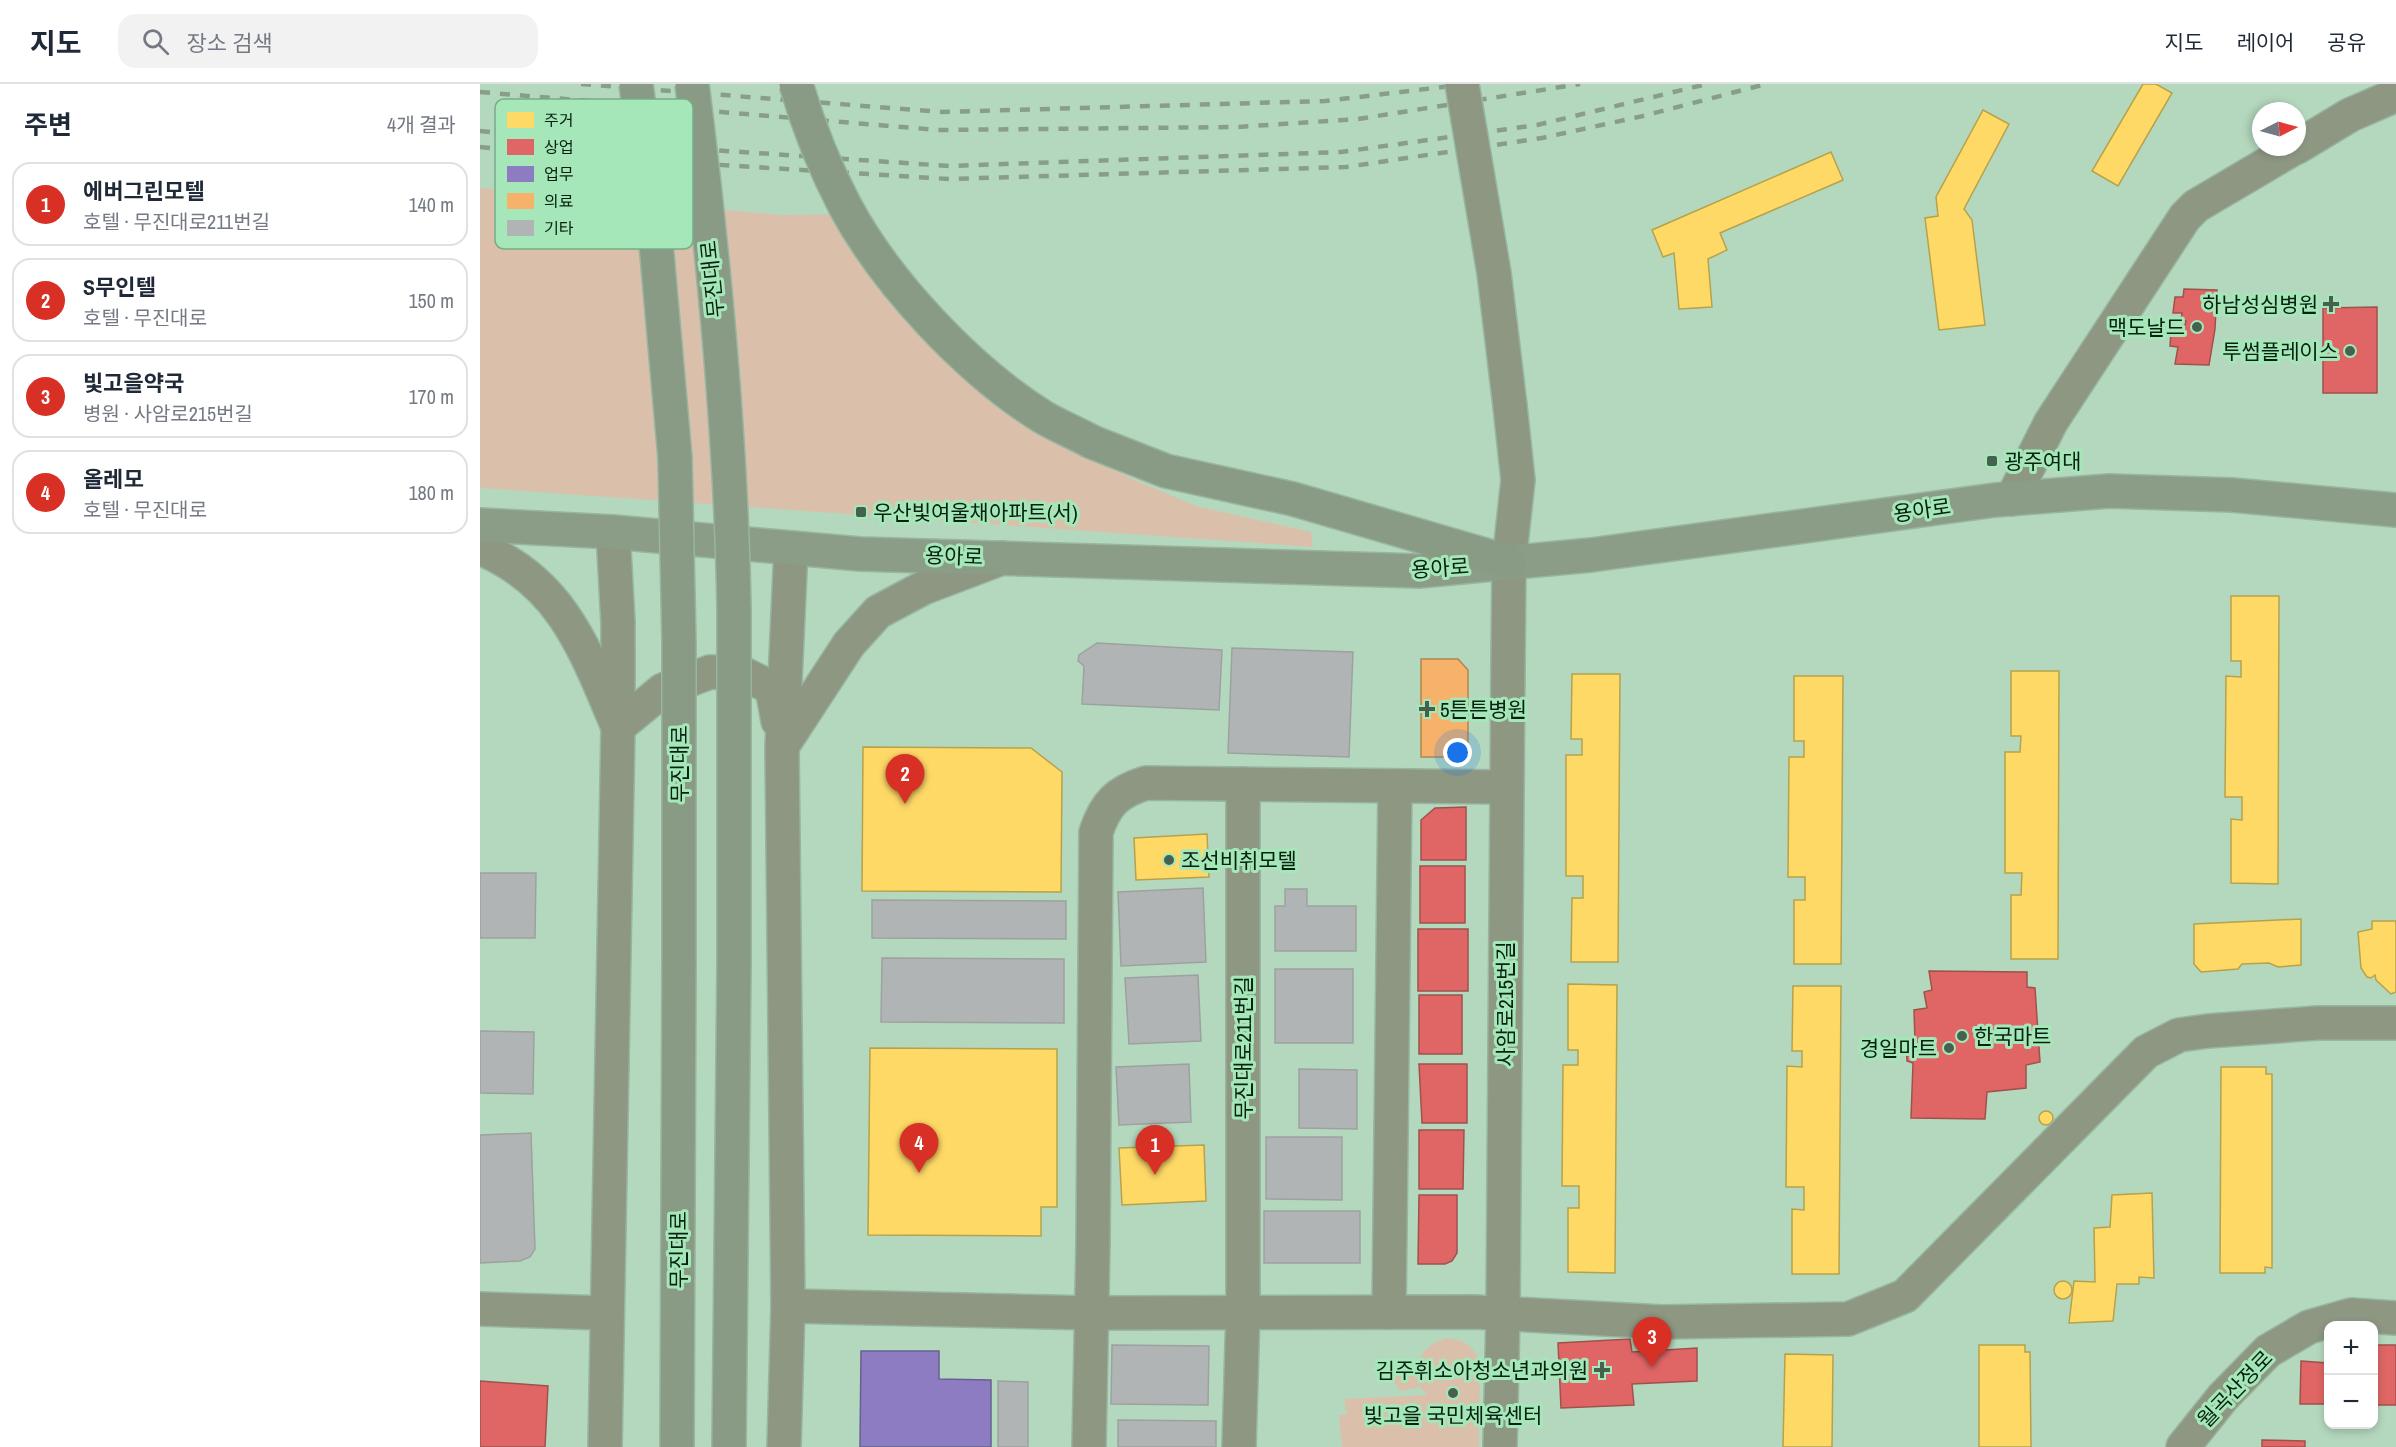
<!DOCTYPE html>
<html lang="ko">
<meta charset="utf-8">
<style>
:root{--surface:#fff;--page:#f2f2f3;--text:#1f2937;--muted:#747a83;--line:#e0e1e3;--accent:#d93025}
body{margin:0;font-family:"Archivo Narrow","Noto Sans KR",sans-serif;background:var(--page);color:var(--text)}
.controls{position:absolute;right:18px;bottom:18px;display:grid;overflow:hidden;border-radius:12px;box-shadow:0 3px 9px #0003}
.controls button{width:54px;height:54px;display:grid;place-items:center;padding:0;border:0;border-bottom:2px solid var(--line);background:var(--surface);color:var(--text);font:30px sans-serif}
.compass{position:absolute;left:1772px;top:18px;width:54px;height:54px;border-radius:50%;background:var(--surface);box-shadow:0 3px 9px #0003;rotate:84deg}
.you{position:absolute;left:978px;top:669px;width:21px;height:21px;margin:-15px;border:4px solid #fff;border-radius:50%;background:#1a73e8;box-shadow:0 0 0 9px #1a73e833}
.badge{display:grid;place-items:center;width:39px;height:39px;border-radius:50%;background:var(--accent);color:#fff;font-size:20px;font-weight:700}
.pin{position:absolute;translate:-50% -50px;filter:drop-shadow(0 2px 3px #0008)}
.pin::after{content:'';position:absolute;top:32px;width:21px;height:18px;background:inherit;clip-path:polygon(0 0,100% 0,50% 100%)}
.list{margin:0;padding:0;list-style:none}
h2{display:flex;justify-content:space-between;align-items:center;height:78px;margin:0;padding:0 24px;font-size:26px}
h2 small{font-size:20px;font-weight:400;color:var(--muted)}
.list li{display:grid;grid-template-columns:39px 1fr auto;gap:18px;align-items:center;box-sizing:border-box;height:84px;margin:0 12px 12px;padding:0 12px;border:2px solid var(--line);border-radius:18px}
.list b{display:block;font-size:22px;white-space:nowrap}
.list p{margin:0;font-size:20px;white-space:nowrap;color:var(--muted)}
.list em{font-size:20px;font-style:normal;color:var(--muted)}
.icon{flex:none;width:33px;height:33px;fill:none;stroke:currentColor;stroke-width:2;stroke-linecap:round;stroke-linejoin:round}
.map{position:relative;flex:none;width:1916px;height:1363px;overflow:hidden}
header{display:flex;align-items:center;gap:36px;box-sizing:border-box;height:84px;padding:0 30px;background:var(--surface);border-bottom:2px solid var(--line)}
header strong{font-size:28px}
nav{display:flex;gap:33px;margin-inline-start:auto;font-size:21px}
.search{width:420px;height:54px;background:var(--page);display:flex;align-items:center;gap:15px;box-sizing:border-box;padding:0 21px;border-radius:18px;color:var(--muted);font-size:22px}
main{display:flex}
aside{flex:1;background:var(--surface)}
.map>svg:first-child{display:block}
.green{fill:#dac0ab}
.homes{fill:#ffd966;stroke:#b5a24c;stroke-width:1.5}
.shops{fill:#e06666;stroke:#9f524c;stroke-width:1.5}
.offices{fill:#8e7cc3;stroke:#66618e;stroke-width:1.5}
.health{fill:#f6b26b;stroke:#ae8750;stroke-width:1.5}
.building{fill:#b1b4b4;stroke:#9ca29f;stroke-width:1.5}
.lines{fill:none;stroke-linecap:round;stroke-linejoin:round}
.minor-casing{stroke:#97b5a0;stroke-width:36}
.major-casing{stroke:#97b5a0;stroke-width:36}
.highway-casing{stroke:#97b5a0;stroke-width:36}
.minor{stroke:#8d9782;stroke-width:33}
.major{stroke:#8c9d87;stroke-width:33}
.highway{stroke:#899b85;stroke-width:33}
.rail{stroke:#899e89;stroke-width:4.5;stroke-dasharray:10 10;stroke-linecap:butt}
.minor-bridge-casing{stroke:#97b5a0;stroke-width:36;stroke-linecap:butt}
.highway-bridge-casing{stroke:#97b5a0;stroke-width:36;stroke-linecap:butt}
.minor-bridge{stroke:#8d9782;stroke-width:33}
.highway-bridge{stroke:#899b85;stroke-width:33}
.poi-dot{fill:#44624e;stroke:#a5e7b8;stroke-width:2}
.labels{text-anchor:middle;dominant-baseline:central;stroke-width:6;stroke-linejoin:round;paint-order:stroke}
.street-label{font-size:21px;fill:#072211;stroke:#a5e7b8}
.poi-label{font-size:21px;fill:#072211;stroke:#a5e7b8;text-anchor:end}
.key{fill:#a5e7b8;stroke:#76ac86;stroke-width:1.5}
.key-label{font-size:16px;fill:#072211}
</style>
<header>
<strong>지도</strong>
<div class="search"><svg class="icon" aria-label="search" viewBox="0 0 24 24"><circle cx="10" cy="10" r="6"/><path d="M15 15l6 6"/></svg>장소 검색</div>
<nav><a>지도</a><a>레이어</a><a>공유</a></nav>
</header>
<main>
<aside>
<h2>주변<small>4개 결과</small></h2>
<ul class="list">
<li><span class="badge">1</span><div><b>에버그린모텔</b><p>호텔 · 무진대로211번길</p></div><em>140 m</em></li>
<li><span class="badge">2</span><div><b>S무인텔</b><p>호텔 · 무진대로</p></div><em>150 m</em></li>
<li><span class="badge">3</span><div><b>빛고을약국</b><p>병원 · 사암로215번길</p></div><em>170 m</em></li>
<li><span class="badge">4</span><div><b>올레모</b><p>호텔 · 무진대로</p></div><em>180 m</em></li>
</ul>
</aside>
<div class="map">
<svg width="1916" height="1363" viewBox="0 0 1916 1363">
<rect width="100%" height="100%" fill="#b4d8be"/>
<g class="green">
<polygon points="0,104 302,131 374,130 574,350 648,393 716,422 831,448 833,463 0,404"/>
<path d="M 967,1254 C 984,1256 993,1262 1000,1277 L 999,1363 L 862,1363 L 859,1331 L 867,1330 L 864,1315 L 947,1311 L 940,1303 L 920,1307 L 914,1298 L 915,1287 L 922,1280 L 937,1282 C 943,1265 950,1259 967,1254 Z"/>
</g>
<g class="homes">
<polygon points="1663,0 1676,0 1692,9 1638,102 1612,87"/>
<polygon points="1503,26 1529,40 1484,125 1492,136 1505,241 1459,246 1445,134 1458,132 1456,113"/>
<polygon points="1351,68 1363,96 1240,149 1247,166 1228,175 1232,223 1199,225 1194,169 1183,173 1172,146"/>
<polygon points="1751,512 1799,512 1798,800 1751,799 1751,735 1762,736 1762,713 1745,713 1746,592 1761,593 1761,577 1751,577"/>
<polygon points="1531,587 1579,587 1578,875 1531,875 1531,811 1541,811 1542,789 1525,789 1525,668 1540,668 1541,652 1531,652"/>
<polygon points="1092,590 1140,590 1138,878 1091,878 1092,814 1103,814 1103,792 1086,792 1086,671 1102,671 1102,655 1091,655"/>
<polygon points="1314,592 1363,592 1361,880 1314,880 1314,816 1325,816 1325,793 1308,793 1309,673 1324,673 1324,657 1314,657"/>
<polygon points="383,663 551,664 582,688 581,808 382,807"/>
<polygon points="727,750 729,793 656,796 654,754"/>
<polygon points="1821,835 1821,881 1798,883 1789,879 1762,880 1758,885 1721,888 1714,880 1714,840"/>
<polygon points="1892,837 1916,837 1916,908 1911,910 1896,896 1895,891 1891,894 1887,893 1881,884 1878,848 1892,845"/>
<polygon points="1088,900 1137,901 1135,1189 1088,1188 1088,1124 1099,1124 1099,1102 1082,1102 1083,981 1098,981 1098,966 1088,966"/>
<polygon points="1313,902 1361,902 1359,1190 1312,1190 1312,1125 1324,1126 1324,1103 1306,1103 1307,982 1322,983 1322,967 1312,967"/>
<polygon points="390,964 577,965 577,1123 561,1123 561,1152 388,1151"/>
<polygon points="1741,983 1786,983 1786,990 1792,990 1792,1184 1785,1183 1785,1189 1740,1189"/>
<circle cx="1566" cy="1034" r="7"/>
<polygon points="724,1061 726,1117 642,1121 639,1064"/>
<polygon points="1672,1109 1674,1194 1659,1193 1659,1200 1637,1200 1633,1237 1589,1239 1594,1197 1615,1198 1614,1144 1630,1143 1632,1111"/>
<circle cx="1583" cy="1206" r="9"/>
<polygon points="1499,1261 1545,1261 1545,1268 1550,1268 1551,1363 1499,1363"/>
<polygon points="1305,1270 1353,1271 1352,1363 1303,1363"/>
</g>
<g class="shops">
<polygon points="1704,205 1737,206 1735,245 1729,281 1695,280 1698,263 1690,262 1691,248 1699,248 1701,241 1705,241 1706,237 1701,237 1702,229 1693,229 1695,213 1703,213"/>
<polygon points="1897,223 1897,309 1843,309 1843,224"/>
<polygon points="986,723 986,776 941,776 941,736 955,724"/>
<rect x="940" y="782" width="45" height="57"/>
<rect x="938" y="845" width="50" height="62"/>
<polygon points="1449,887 1547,888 1547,903 1555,904 1560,978 1546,981 1546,1004 1507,1008 1505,1035 1431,1034 1433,979 1427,977 1426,959 1435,957 1434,926 1447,924 1444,908 1452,906"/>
<rect x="939" y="911" width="43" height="59"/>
<polygon points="939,980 987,980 987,1039 942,1039"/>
<polygon points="939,1046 984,1046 983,1105 939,1105"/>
<polygon points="939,1111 977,1111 977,1169 972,1177 965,1180 938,1180"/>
<polygon points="1150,1255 1152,1268 1217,1264 1217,1297 1152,1300 1154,1321 1081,1324 1078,1259"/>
<rect x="1894" y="1261" width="22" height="60"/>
<polygon points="1821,1277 1848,1279 1848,1320 1820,1320"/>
<polygon points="0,1297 68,1302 65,1363 0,1363"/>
<polygon points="1782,1356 1825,1357 1825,1363 1782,1363"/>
</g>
<polygon class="offices" points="381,1267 459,1267 459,1295 511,1296 511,1363 380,1363"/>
<polygon class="health" points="941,575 978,575 988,586 988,673 941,673"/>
<g class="building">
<polygon points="617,559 742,566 739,626 602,620 604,582 598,577 599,571"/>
<polygon points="752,564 873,568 869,673 748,669"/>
<polygon points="0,789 56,789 55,854 0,854"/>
<polygon points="723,804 726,878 641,882 638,808"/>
<polygon points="805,805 827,805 827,822 876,822 876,867 795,867 795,822 805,822"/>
<polygon points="392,816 586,817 586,855 392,854"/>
<polygon points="402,874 584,875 584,939 401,938"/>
<rect x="795" y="885" width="78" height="74"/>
<polygon points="718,891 721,957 649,960 645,894"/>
<polygon points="0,947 54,948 53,1010 0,1009"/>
<polygon points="709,980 711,1038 639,1041 636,983"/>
<polygon points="819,985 877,986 877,1045 819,1044"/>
<polygon points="51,1049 55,1165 50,1173 40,1177 0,1179 0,1051"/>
<polygon points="786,1053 862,1053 862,1116 786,1115"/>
<rect x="784" y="1127" width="96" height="52"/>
<polygon points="632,1261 729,1262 728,1321 631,1320"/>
<polygon points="518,1297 548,1298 548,1363 518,1363"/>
<polygon points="638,1336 736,1337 736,1363 638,1363"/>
</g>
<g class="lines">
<defs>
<g id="minor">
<polyline points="1817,63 1870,31 1916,11"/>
<polyline points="1532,415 1571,338 1705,133 1716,122 1816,63"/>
<path d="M 0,464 C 83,499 105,566 138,643 L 183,606 L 230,588 L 262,589 L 292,604 L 298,637"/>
<polyline points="303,661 369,560 398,528 443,504 522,474"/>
<polyline points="308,1222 612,1229 995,1228 1182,1238 1368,1235 1425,1212 1666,968 1699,951 1728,947 1837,939 1916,939"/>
<polyline points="0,1225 126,1229"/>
<polyline points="909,1228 915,702"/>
<polyline points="125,1363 138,643 138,539 133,448"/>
<polyline points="304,1363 308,1222 302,663 311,464"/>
<path d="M 609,1363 L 613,1159 L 616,748 C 626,719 637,708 666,699 L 1026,703"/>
<polyline points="759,1363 763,1227 763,700"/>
<polyline points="1020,1363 1023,1229 1028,578 1029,478 1038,396 1030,322"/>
<polyline points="1703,1363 1743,1313 1788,1267 1829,1243 1871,1231 1916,1234"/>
</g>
<polyline id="major" points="0,441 133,448 380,470 939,487 1111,471 1515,416 1629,407 1752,411 1916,426"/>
<g id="highway">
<polyline points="612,358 686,387 813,415 1029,478"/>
<polyline points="197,1363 199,879"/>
<polyline points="249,1363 254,880"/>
</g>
</defs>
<use href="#minor" class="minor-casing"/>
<use href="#major" class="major-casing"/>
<use href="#highway" class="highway-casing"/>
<use href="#minor" class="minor"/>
<use href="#major" class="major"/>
<use href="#highway" class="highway"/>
<g class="rail">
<polyline points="101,0 462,28 845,17 988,0"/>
<polyline points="0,8 458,46 757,43 878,35 1100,0"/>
<polyline points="0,47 99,57 469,82 861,68 1057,41 1227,0"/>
<polyline points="0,63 95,72 469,95 866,83 1062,54 1163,32 1286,0"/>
</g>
<defs>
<polyline id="minor-bridge" points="982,0 1014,189 1030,322"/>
<g id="highway-bridge">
<polyline points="156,0 174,137 195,374 199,559 199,879"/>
<path d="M 212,0 C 234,174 251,350 254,525 C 255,644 254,762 254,880"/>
<path d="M 316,0 C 328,41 345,84 365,122 C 406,199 489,287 563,333 C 578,342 596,349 612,358"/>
</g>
</defs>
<use href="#minor-bridge" class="minor-bridge-casing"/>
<use href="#highway-bridge" class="highway-bridge-casing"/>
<use href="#minor-bridge" class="minor-bridge"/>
<use href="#highway-bridge" class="highway-bridge"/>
</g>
<g class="poi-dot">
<path d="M1848 211h6v6h6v6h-6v6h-6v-6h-6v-6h6z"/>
<circle cx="1717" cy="243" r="6"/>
<circle cx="1870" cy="267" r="6"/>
<rect x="1506" y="371" width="12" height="12" rx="3"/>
<rect x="375" y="422" width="12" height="12" rx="3"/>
<path d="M944 616h6v6h6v6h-6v6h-6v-6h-6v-6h6z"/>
<circle cx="689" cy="776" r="6"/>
<circle cx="1482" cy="952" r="6"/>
<circle cx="1469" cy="964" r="6"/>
<path d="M1119 1277h6v6h6v6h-6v6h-6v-6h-6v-6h6z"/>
<circle cx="973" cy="1309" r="6"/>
</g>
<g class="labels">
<g class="street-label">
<text transform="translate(232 195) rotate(-96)">무진대로</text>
<text transform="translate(1442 426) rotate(-8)">용아로</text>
<text transform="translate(474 472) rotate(2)">용아로</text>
<text transform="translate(960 484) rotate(-4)">용아로</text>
<text transform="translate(199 680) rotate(-90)">무진대로</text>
<text transform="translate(1025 920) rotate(-90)">사암로215번길</text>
<text transform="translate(763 964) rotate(-90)">무진대로211번길</text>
<text transform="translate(198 1166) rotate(-90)">무진대로</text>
<text transform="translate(1755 1305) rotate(-46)">월곡산정로</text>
</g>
<g class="poi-label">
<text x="1838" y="220">하남성심병원</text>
<text x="1705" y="243">맥도날드</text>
<text x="1858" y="267">투썸플레이스</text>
<text x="1524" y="377" text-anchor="start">광주여대</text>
<text x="393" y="428" text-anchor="start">우산빛여울채아파트(서)</text>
<text x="960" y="625" text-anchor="start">5튼튼병원</text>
<text x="701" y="776" text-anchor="start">조선비취모텔</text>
<text x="1494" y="952" text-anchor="start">한국마트</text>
<text x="1457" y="964">경일마트</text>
<text x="1108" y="1286">김주휘소아청소년과의원</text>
<text x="973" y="1331" text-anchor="middle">빛고을 국민체육센터</text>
</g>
</g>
<rect x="15" y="15" width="198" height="150" rx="9" class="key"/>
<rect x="27" y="28" width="27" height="16" fill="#ffd966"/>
<rect x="27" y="55" width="27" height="16" fill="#e06666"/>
<rect x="27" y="82" width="27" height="16" fill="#8e7cc3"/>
<rect x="27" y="109" width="27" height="16" fill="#f6b26b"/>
<rect x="27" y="136" width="27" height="16" fill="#b1b4b4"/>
<g class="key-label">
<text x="64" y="42">주거</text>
<text x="64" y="69">상업</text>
<text x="64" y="96">업무</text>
<text x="64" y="123">의료</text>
<text x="64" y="150">기타</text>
</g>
</svg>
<div class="controls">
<button>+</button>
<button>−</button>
</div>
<svg class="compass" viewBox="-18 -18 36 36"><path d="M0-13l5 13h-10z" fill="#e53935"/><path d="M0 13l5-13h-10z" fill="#747a83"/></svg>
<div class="you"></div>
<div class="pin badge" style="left:675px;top:1091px">1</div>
<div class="pin badge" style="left:425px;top:720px">2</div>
<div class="pin badge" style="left:1172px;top:1283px">3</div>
<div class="pin badge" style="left:439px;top:1089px">4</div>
</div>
</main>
